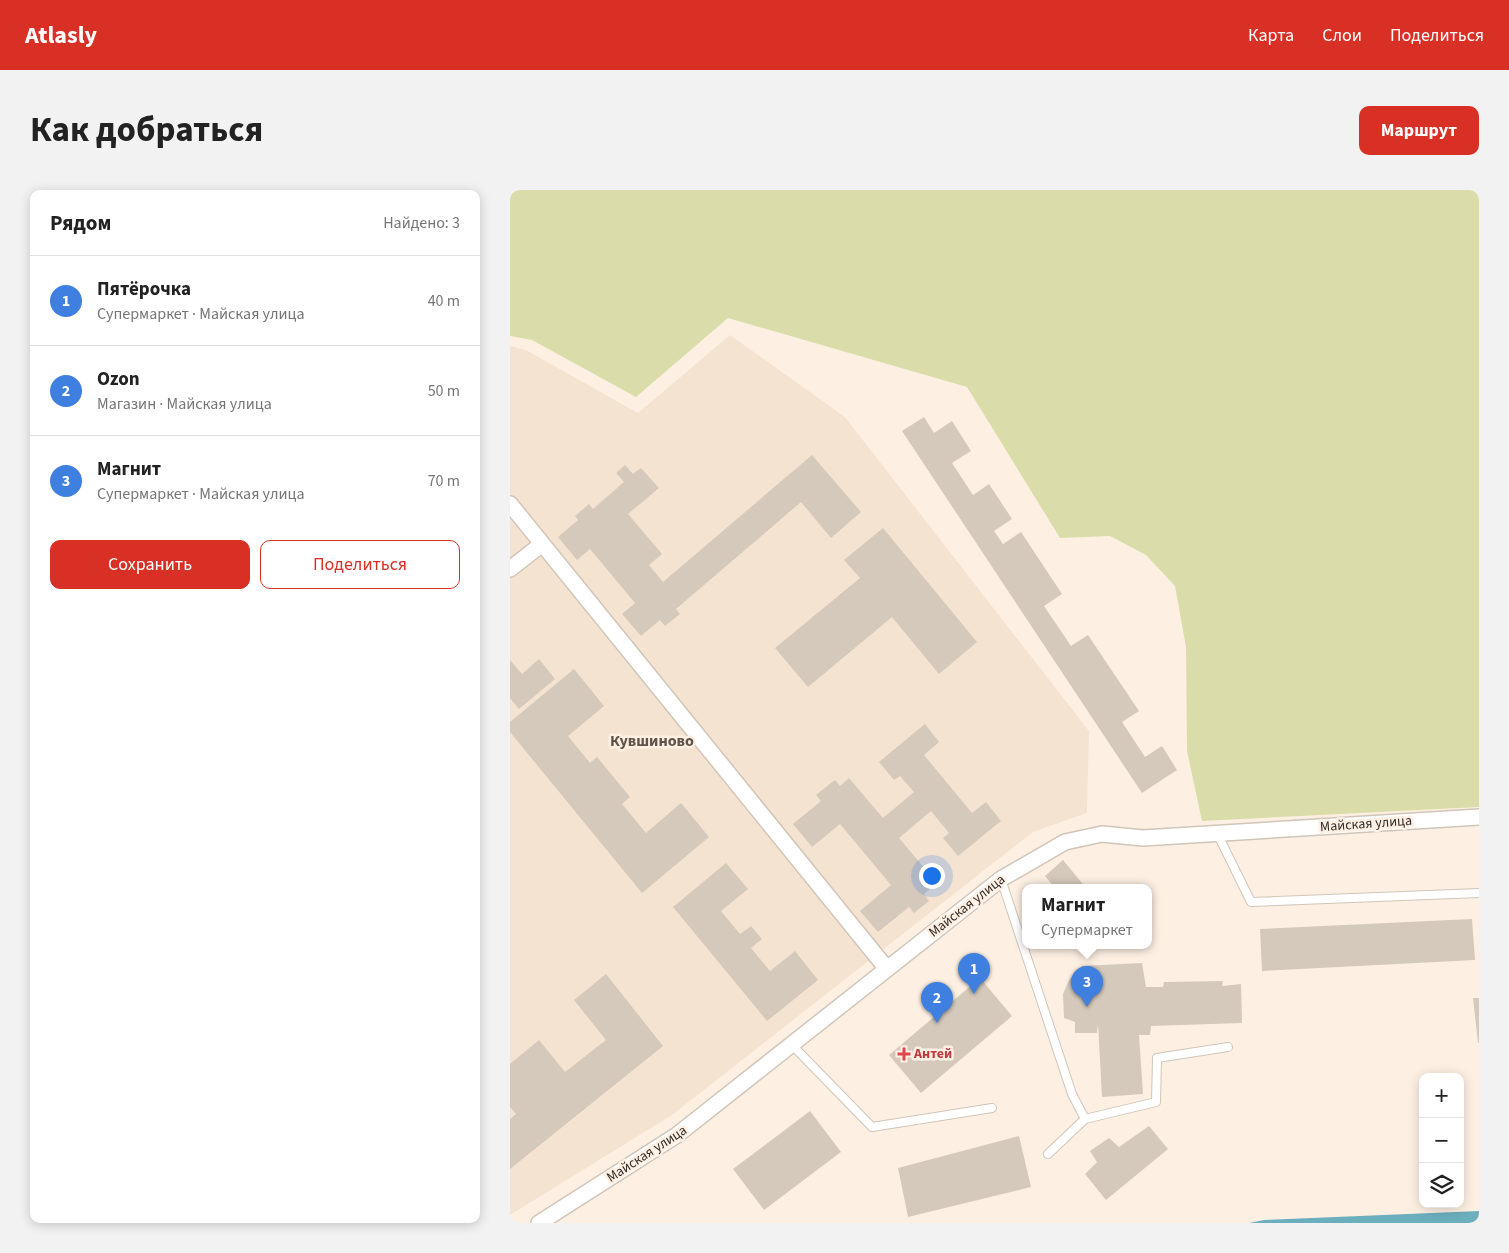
<!DOCTYPE html>
<html lang="ru">
<meta charset="utf-8">
<style>
:root{--surface:#fff;--page:#f2f2f2;--text:#222;--muted:#767676;--line:#e0e0e0;--accent:#d93025}
body{margin:0;font-family:"Source Sans 3",sans-serif;background:var(--page);color:var(--text)}
.controls{position:absolute;right:15px;bottom:15px;display:grid;overflow:hidden;border-radius:10px;box-shadow:0 2px 12px #0003}
.controls button{width:45px;height:45px;display:grid;place-items:center;padding:0;border:0;border-bottom:1px solid var(--line);background:var(--surface);color:var(--text);font:25px sans-serif}
.you{position:absolute;left:421px;top:685px;width:18px;height:18px;margin:-12px;border:4px solid #fff;border-radius:50%;background:#1a73e8;box-shadow:0 0 0 8px #1a73e833}
.badge{display:grid;place-items:center;width:32px;height:32px;border-radius:50%;background:var(--accent);color:#fff;font-size:16px;font-weight:700}
.pin{position:absolute;translate:-50% -41px;filter:drop-shadow(0 1px 2px #0008)}
.pin::after{content:'';position:absolute;top:26px;width:18px;height:15px;background:inherit;clip-path:polygon(0 0,100% 0,50% 100%)}
.popup{position:absolute;left:512px;top:694px;width:130px;height:65px;box-sizing:border-box;display:grid;place-content:center;border-radius:10px;background:var(--surface);filter:drop-shadow(0 1px 4px #0005);font-size:16px;white-space:nowrap;color:var(--muted)}
.popup b{font-size:19px;color:var(--text)}
.popup::after{content:'';position:absolute;left:50%;top:100%;margin-left:-10px;border:10px solid transparent;border-top-color:var(--surface)}
.list{margin:0;padding:0;list-style:none}
h2{display:flex;justify-content:space-between;align-items:center;height:65px;margin:0;padding:0 20px;font-size:21px}
h2 small{font-size:16px;font-weight:400;color:var(--muted)}
.list li{display:grid;grid-template-columns:32px 1fr auto;gap:15px;align-items:center;box-sizing:border-box;height:90px;padding:0 20px;border-top:1px solid var(--line)}
.list b{display:block;font-size:19px;white-space:nowrap}
.list p{margin:0;font-size:16px;white-space:nowrap;color:var(--muted)}
.list em{font-size:16px;font-style:normal;color:var(--muted)}
.actions{display:flex;gap:10px;padding:15px 20px}
.actions a{flex:1;padding:11px 0;border:1px solid var(--accent);border-radius:10px;text-align:center;font-size:18px;color:var(--accent)}
.actions .main{background:var(--accent);color:#fff}
.icon{flex:none;width:28px;height:28px;fill:none;stroke:currentColor;stroke-width:2;stroke-linecap:round;stroke-linejoin:round}
.map{position:relative;flex:none;width:969px;height:1033px;overflow:hidden;border-radius:10px}
header{display:flex;align-items:center;gap:30px;box-sizing:border-box;height:70px;padding:0 25px;background:var(--accent);color:#fff}
header strong{font-size:24px}
nav{display:flex;gap:28px;margin-inline-start:auto;font-size:18px}
.intro{display:flex;align-items:center;justify-content:space-between;box-sizing:border-box;height:120px;padding:0 30px}
h1{margin:0;font-size:35px}
.button{padding:12px 22px;border-radius:10px;background:var(--accent);color:#fff;font-size:18px;font-weight:700}
main{display:flex;gap:30px;padding:0 30px}
aside{flex:1;background:var(--surface);border-radius:10px;box-shadow:0 2px 12px #0003}
.map>svg:first-child{display:block}
.built{fill:#f5e3d1}
.green{fill:#dadda9}
.water{fill:#6baebd}
.building{fill:#d5c9bc}
.lines{fill:none;stroke-linecap:round;stroke-linejoin:round}
.lane-casing{stroke:#d0c5b8;stroke-width:10}
.street-casing{stroke:#d0c5b8;stroke-width:18}
.lane{stroke:#fff;stroke-width:8}
.street{stroke:#fff;stroke-width:15}
.health-dot{fill:#e0444e;stroke:#fdf0e3;stroke-width:2}
.labels{text-anchor:middle;dominant-baseline:central;stroke-width:5;stroke-linejoin:round;paint-order:stroke}
.street-label{font-size:14px;fill:#322d29;stroke:#fdf0e3}
.health-label{font-size:14px;font-weight:bold;fill:#be3a42;stroke:#fdf0e3;text-anchor:start}
.quarter-label{font-size:16px;font-weight:bold;fill:#5e5449;stroke:#fdf0e3}
</style>
<header>
<strong>Atlasly</strong>
<nav><a>Карта</a><a>Слои</a><a>Поделиться</a></nav>
</header>
<div class="intro"><h1>Как добраться</h1><a class="button">Маршрут</a></div>
<main>
<aside>
<h2>Рядом<small>Найдено: 3</small></h2>
<ul class="list">
<li><span class="badge" style="background:#3f7fe0">1</span><div><b>Пятёрочка</b><p>Супермаркет · Майская улица</p></div><em>40 m</em></li>
<li><span class="badge" style="background:#3f7fe0">2</span><div><b>Ozon</b><p>Магазин · Майская улица</p></div><em>50 m</em></li>
<li><span class="badge" style="background:#3f7fe0">3</span><div><b>Магнит</b><p>Супермаркет · Майская улица</p></div><em>70 m</em></li>
</ul>
<div class="actions"><a class="main">Сохранить</a><a>Поделиться</a></div>
</aside>
<div class="map">
<svg width="969" height="1033" viewBox="0 0 969 1033">
<rect width="100%" height="100%" fill="#fdf0e3"/>
<polygon class="built" points="220,145 335,227 579,541 577,623 523,642 162,925 0,1025 0,156 16,160 128,223"/>
<polygon class="green" points="0,0 969,0 969,617 692,631 677,561 676,457 665,396 636,365 600,346 550,348 457,197 218,128 126,207 22,150 0,146"/>
<polygon class="water" points="969,1021 969,1033 739,1033 754,1030"/>
<g class="building">
<polygon points="414,227 424,243 442,231 461,261 442,273 463,305 479,294 502,329 484,341 493,354 511,342 552,404 534,416 561,456 578,445 629,521 612,532 635,567 652,556 667,580 632,603 392,241"/>
<polygon points="302,265 351,322 321,348 291,312 166,419 170,424 155,436 150,430 131,446 112,424 125,413 80,359 67,370 48,347 68,330 65,326 79,314 83,319 114,292 106,283 115,275 123,284 131,278 149,298 118,324 152,364 139,375 153,392"/>
<polygon points="373,338 467,452 429,484 382,427 298,497 265,458 350,388 334,370"/>
<polygon points="29,469 45,489 9,519 0,508 0,470 12,484"/>
<polygon points="64,479 94,516 58,546 80,573 87,567 120,607 112,614 136,643 171,613 199,647 132,703 0,542 0,532"/>
<polygon points="415,534 429,552 414,565 462,623 476,612 491,631 448,666 433,648 439,643 421,621 389,648 427,693 414,704 419,711 404,723 399,717 368,742 350,721 381,695 330,634 302,657 283,634 311,611 306,605 325,590 330,596 339,588 373,628 404,602 390,586 384,590 369,572"/>
<polygon points="553,670 576,698 545,698 535,686"/>
<polygon points="216,673 238,699 211,721 230,744 241,736 252,749 241,758 260,781 285,761 308,790 257,831 163,717"/>
<polygon points="962,729 965,770 752,781 750,739"/>
<polygon points="632,773 636,797 653,797 654,792 713,791 712,796 731,794 732,833 641,836 640,845 629,845 633,904 592,907 588,833 587,843 565,843 565,832 554,828 553,804 559,790 572,776"/>
<polygon points="96,784 153,856 0,979 0,929 6,924 0,917 0,874 29,850 55,882 96,850 64,810"/>
<polygon points="470,788 502,826 411,903 379,865"/>
<polygon points="963,808 969,808 969,853 968,853"/>
<polygon points="300,921 331,962 254,1020 223,979"/>
<polygon points="639,936 658,959 596,1010 575,984 587,972 580,961 599,948 609,957"/>
<polygon points="509,946 521,997 398,1027 388,978"/>
</g>
<g class="lines">
<defs>
<g id="lane">
<polyline points="707,643 741,712 969,703"/>
<polyline points="491,689 562,904 575,929 646,912 647,868 718,857"/>
<polyline points="282,855 362,937 482,918"/>
<polyline points="538,964 575,929"/>
</g>
<g id="street">
<polyline points="0,314 377,779"/>
<polyline points="0,379 32,354"/>
<polyline points="29,1033 167,945 491,689 555,652 592,644 633,648 969,627"/>
</g>
</defs>
<use href="#lane" class="lane-casing"/>
<use href="#street" class="street-casing"/>
<use href="#lane" class="lane"/>
<use href="#street" class="street"/>
</g>
<path class="health-dot" d="M391.5 856.5h5v5h5v5h-5v5h-5v-5h-5v-5h5z"/>
<g class="labels">
<g class="street-label">
<text transform="translate(856 634) rotate(-4)">Майская улица</text>
<text transform="translate(457 716) rotate(-38)">Майская улица</text>
<text transform="translate(137 964) rotate(-33)">Майская улица</text>
</g>
<g class="health-label">
<text x="404" y="864">Антей</text>
</g>
<g class="quarter-label">
<text x="142" y="551">Кувшиново</text>
</g>
</g>
</svg>
<div class="controls">
<button>+</button>
<button>−</button>
<button><svg class="icon" aria-label="layers" viewBox="0 0 24 24"><path d="M12 4l9 5-9 5-9-5zM3 14l9 5 9-5"/></svg></button>
</div>
<div class="you"></div>
<div class="pin badge" style="left:464px;top:804px;background:#3f7fe0">1</div>
<div class="pin badge" style="left:427px;top:833px;background:#3f7fe0">2</div>
<div class="pin badge" style="left:577px;top:817px;background:#3f7fe0">3</div>
<div class="popup"><b>Магнит</b>Супермаркет</div>
</div>
</main>
